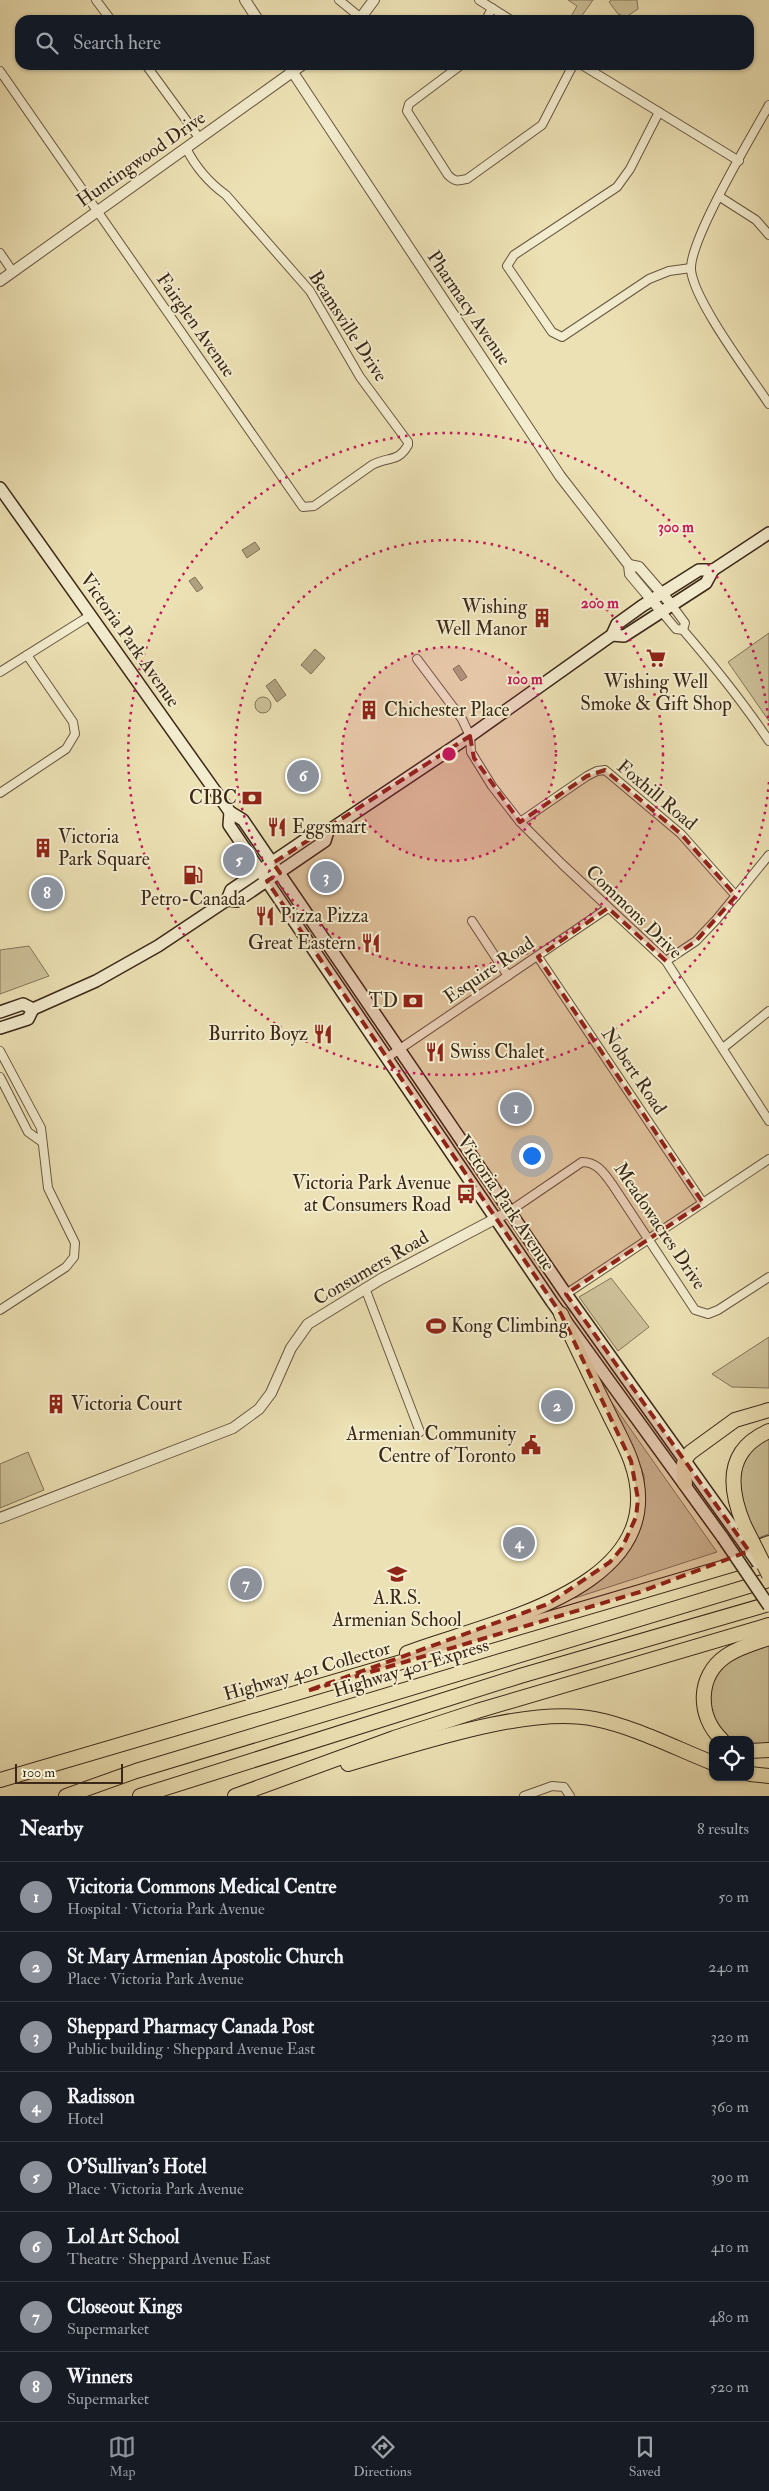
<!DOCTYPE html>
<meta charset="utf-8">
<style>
:root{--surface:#171b24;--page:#242831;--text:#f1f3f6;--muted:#9ea1a6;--line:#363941;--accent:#8c9099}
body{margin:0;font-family:"IM FELL Double Pica",serif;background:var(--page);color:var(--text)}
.controls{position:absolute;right:15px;bottom:15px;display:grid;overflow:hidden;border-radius:10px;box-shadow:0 1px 4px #0004}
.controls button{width:45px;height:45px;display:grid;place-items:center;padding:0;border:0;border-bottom:1px solid var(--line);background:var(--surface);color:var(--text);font:25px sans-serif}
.scale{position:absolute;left:15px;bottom:12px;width:108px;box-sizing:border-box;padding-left:5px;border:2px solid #3b2819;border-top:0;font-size:14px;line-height:18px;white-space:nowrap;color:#3b2819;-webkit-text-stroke:4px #f3ecce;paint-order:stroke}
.you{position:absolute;left:531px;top:1155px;width:18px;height:18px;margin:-12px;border:4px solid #fff;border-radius:50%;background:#1a73e8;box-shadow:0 0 0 8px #1a73e833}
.badge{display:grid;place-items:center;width:32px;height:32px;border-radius:50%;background:var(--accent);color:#fff;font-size:16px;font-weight:700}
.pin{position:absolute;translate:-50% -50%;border:2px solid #fff;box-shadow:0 1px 5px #0006}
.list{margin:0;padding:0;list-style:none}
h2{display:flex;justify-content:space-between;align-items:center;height:65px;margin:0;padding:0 20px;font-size:21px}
h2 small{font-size:16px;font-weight:400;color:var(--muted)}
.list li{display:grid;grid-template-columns:32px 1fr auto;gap:15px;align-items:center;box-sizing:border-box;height:70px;padding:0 20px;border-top:1px solid var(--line)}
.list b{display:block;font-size:19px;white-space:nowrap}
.list p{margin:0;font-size:16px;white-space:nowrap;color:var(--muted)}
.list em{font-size:16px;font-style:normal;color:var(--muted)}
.icon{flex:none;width:28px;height:28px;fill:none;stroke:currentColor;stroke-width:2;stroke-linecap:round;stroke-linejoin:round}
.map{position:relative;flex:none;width:769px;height:1796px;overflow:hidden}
.search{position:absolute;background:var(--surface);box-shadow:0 1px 4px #0004;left:15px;right:15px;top:15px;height:55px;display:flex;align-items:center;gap:12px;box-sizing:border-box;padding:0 18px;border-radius:15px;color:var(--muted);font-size:19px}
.sheet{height:625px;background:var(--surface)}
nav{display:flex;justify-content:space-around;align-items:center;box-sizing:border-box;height:70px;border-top:1px solid var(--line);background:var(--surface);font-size:14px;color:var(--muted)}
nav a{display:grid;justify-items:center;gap:2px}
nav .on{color:var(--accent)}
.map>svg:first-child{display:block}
.green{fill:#cec29a;stroke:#84755a}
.water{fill:#b0a27f;stroke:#817156}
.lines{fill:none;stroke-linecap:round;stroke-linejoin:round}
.minor-casing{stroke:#675640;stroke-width:10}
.tertiary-casing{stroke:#675640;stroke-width:12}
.secondary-casing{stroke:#3b2819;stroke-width:14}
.motorway-casing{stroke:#3b2819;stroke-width:16}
.minor{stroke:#f3ecce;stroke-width:8}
.tertiary{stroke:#f3ecce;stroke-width:10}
.secondary{stroke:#f3ecce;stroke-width:11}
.motorway{stroke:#ece1b4;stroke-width:14}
.secondary-bridge-casing{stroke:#3b2819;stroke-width:14;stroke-linecap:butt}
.motorway-bridge-casing{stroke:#3b2819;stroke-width:16;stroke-linecap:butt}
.secondary-bridge{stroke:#f3ecce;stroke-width:11}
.motorway-bridge{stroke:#ece1b4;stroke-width:14}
.marked{fill:#8f2418;fill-opacity:0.2;stroke:#8f2418;stroke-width:4;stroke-dasharray:10 6;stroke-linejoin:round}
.ring{fill:none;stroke:#c2185b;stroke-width:2.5;stroke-dasharray:2.5 5}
.labels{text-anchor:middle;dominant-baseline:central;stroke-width:4;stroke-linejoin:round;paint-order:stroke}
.street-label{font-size:19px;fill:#3b2819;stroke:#f3ecce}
.poi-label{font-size:19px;fill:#3b2819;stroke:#f3ecce;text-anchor:end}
.centre{fill:#c2185b;stroke:#f3ecce;stroke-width:2.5}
.ring-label{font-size:15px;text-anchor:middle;font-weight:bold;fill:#c2185b;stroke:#f3ecce;stroke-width:4;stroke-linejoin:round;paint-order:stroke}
</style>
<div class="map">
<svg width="769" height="1796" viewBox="0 0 769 1796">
<rect width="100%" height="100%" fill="#ece1b4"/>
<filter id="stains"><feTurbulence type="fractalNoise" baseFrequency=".004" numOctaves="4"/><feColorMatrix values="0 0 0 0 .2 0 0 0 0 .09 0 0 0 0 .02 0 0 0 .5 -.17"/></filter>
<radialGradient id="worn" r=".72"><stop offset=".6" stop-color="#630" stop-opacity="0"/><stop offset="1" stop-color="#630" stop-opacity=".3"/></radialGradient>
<g class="green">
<polygon points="568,0 593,0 579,20 569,20 577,6"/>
<polygon points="611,0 637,0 638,9 626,17 618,14 609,2"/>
<polygon points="769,633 769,721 728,662"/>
<circle cx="263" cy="705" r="8"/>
<polygon points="29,946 49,976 0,994 0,950"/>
<polygon points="611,1278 649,1327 618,1351 579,1297"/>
<polygon points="769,1337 769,1388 732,1387 712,1374"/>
<polygon points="603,1390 717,1552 575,1598 570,1595 610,1569 635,1540 644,1500 644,1475"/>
<path d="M 769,1438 L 769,1534 L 758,1538 C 739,1503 730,1492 744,1452 Z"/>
<polygon points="28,1452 44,1490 0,1508 0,1464"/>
<path d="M 769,1643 L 769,1744 L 750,1746 L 750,1740 L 733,1740 C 703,1723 703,1680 729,1661 C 740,1653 757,1648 769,1643 Z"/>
</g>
<g class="water">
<polygon points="255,542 260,549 247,558 242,550"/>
<polygon points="195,577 203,588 197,592 189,581"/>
<polygon points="315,649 325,658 311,674 301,665"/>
<polygon points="459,665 467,677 461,681 453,669"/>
<polygon points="275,679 286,695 277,702 266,686"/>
</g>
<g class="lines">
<defs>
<g id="minor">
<polyline points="96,0 111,20"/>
<polyline points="339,0 361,18"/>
<polyline points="479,0 511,20"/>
<polyline points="486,20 492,8"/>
<polyline points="146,65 200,139"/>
<path d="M 461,65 L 409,104 L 407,111 L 448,175 C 455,182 458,181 467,179 L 542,125 L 573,65"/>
<polyline points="582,65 739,161"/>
<path d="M 0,71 L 300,503 L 303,507 L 314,506 L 372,465 C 388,456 398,463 408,445 L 408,442 L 360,377 L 310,291 L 226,195 C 208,182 196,168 186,148"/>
<path d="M 769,105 C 752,136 689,240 691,270 C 694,301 750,375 769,404"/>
<polyline points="659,112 630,169 617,187 514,255 507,266 552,332 562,337 649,279 669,271 691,268"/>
<polyline points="720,197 756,220 769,235"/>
<polyline points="0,253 13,272"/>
<polyline points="671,604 685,623 683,630"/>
<path d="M 661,611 L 676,629 L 683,630 C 714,666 743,702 769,741"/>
<polyline points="417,659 462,719 470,736 471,752 492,786 520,822 562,864 666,961 769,1121"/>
<polyline points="0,672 91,615"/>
<polyline points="0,793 66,749 75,734 73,722 27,655"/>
<polyline points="520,822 587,776 597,771 605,770 681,834 736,896"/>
<polyline points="472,921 508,976"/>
<polyline points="538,957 703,1203"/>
<polyline points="666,961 696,941 716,920 769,855"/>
<polyline points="723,1048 769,1011"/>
<polyline points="0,1051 41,1128 48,1188 75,1243 74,1257 66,1267 0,1310"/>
<polyline points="388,1057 608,908"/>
<polyline points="0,1077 28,1132 42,1142"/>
<path d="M 510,1211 L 582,1162 C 597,1162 604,1173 612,1184 L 695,1310 L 708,1314 L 718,1310 L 769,1277"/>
<polyline points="365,1288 420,1432"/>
<polyline points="566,1294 769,1159"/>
<polyline points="524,1796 552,1786 564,1787 570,1796"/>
</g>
<g id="tertiary">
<polyline points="245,0 258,20"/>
<polyline points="359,20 374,0"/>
<polyline points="288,65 560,476 629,565 630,574 661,611"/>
<polyline points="0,281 302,65"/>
<polyline points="629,565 639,567 671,604"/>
<polyline points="0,1518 233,1428 259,1409 271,1393 291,1348 308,1324 381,1279 510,1211"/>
</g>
<g id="secondary">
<polyline points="0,488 230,812 243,820 566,1294 738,1535"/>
<polyline points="612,635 624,636 706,583 713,570 769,533"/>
<polyline points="230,812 229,825 552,1302 723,1538"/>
<polyline points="227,900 237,901 325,841 328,831"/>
<polyline points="0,1012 23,1004 33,1009"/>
<polyline points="0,1028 28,1019 33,1009 96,981 158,946 227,900 231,890 318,831 328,831 470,736 612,635 617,624 642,606 699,570 713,570"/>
</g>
<g id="motorway">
<path d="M 685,1483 C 683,1470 681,1461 691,1452 L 735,1420 L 769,1410"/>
<path d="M 744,1525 C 728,1487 726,1450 769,1431"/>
<polyline points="746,1552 769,1543"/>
<path d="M 407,1653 C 488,1622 677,1589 631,1461 C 625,1444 615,1427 607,1410 C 591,1378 576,1346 561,1314"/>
<path d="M 722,1740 C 697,1716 697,1676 726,1656 C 739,1647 755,1643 769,1638"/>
<polyline points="750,1751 769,1750"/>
<path d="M 348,1764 C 415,1745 528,1705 595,1719 C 635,1727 675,1748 713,1763"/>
<polyline points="750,1774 769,1776"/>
<polyline points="0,1780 769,1554"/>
<polyline points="66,1796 136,1771 769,1580"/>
<polyline points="140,1796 520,1676 769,1604"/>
<polyline points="235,1796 394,1738 477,1711 769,1625"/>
</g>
</defs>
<use href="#minor" class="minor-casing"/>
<use href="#tertiary" class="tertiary-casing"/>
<use href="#secondary" class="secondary-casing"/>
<use href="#motorway" class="motorway-casing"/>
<use href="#minor" class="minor"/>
<use href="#tertiary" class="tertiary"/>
<use href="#secondary" class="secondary"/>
<use href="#motorway" class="motorway"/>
<defs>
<g id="secondary-bridge">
<polyline points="738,1535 758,1563"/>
<polyline points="723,1538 769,1606"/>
</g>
<polyline id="motorway-bridge" points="744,1525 769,1575"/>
</defs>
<use href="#secondary-bridge" class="secondary-bridge-casing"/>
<use href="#motorway-bridge" class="motorway-bridge-casing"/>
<use href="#secondary-bridge" class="secondary-bridge"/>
<use href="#motorway-bridge" class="motorway-bridge"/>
</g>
<path class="marked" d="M 470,736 L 474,758 L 520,822 L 587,776 L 605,770 L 681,834 L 736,896 L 696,941 L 666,961 L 608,908 L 538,957 L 703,1203 L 566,1294 L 749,1551 L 640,1592 L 307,1691 L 548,1604 L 610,1562 L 622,1548 L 636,1517 L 638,1499 L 631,1461 L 561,1314 L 267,881 L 280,873 L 273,863 Z"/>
<circle cx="449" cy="754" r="107" fill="#c2185b" fill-opacity=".12"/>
<g class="ring">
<circle cx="449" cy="754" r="107"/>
<circle cx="449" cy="754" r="214"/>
<path d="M769 782A321 321 0 1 1 769 726"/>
</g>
<defs>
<symbol id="building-bare" viewBox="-9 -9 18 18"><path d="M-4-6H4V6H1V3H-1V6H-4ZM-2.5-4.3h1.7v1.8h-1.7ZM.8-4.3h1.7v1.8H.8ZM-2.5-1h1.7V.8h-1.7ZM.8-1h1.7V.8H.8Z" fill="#8f2418" stroke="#f3ecce" stroke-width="2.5" paint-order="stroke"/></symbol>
<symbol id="supermarket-bare" viewBox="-9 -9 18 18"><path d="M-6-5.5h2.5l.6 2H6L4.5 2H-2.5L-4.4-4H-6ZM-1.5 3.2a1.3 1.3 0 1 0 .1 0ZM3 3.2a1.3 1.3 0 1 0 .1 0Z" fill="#8f2418" stroke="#f3ecce" stroke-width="2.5" paint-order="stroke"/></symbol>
<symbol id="bank-bare" viewBox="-9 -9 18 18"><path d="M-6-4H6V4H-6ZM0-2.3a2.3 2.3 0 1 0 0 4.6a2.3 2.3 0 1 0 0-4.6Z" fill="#8f2418" stroke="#f3ecce" stroke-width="2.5" paint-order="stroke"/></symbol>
<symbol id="restaurant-bare" viewBox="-9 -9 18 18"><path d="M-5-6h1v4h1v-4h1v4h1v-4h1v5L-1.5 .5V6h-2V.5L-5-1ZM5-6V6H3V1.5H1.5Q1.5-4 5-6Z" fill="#8f2418" stroke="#f3ecce" stroke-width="2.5" paint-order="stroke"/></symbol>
<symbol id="fuel-bare" viewBox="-9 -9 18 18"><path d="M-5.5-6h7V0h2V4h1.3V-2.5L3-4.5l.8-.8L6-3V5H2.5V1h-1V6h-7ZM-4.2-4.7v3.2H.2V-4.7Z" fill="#8f2418" stroke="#f3ecce" stroke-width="2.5" paint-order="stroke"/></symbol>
<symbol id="bus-bare" viewBox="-9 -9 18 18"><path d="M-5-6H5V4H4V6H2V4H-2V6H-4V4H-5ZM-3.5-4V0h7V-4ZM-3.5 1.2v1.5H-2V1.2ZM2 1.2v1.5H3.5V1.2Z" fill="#8f2418" stroke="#f3ecce" stroke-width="2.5" paint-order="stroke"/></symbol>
<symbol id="stadium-bare" viewBox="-9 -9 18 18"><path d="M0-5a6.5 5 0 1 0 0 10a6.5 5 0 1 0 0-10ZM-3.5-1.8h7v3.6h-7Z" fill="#8f2418" stroke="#f3ecce" stroke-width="2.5" paint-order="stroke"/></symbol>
<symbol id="civic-bare" viewBox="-9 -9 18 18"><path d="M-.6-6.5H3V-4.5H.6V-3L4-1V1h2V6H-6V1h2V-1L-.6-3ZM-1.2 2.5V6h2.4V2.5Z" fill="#8f2418" stroke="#f3ecce" stroke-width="2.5" paint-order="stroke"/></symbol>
<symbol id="school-bare" viewBox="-9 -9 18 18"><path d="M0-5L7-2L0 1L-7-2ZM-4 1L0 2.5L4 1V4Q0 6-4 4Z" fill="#8f2418" stroke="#f3ecce" stroke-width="2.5" paint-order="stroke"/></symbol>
</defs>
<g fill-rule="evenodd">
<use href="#building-bare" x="528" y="604" width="28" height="28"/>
<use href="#supermarket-bare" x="642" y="644" width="28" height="28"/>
<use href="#building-bare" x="355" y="696" width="28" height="28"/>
<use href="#bank-bare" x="238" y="784" width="28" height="28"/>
<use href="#restaurant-bare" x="263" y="813" width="28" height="28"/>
<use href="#building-bare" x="29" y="834" width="28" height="28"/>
<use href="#fuel-bare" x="179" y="861" width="28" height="28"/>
<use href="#restaurant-bare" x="251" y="902" width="28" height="28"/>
<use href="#restaurant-bare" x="357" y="929" width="28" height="28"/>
<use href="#bank-bare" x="399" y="987" width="28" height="28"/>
<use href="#restaurant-bare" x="309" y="1020" width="28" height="28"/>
<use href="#restaurant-bare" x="421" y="1038" width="28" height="28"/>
<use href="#bus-bare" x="452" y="1180" width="28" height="28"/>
<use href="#stadium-bare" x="422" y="1312" width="28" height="28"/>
<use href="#building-bare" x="42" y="1390" width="28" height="28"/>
<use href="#civic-bare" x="517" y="1431" width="28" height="28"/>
<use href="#school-bare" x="383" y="1560" width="28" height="28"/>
</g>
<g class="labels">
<g class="street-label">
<text transform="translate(141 159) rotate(-35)">Huntingwood Drive</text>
<text transform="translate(469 308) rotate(56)">Pharmacy Avenue</text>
<text transform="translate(196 325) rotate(55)">Fairglen Avenue</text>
<text transform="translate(348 326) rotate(57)">Beamsville Drive</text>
<text transform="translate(130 640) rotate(55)">Victoria Park Avenue</text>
<text transform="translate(657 795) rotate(40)">Foxhill Road</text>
<text transform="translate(634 912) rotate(44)">Commons Drive</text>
<text transform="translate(489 970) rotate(-34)">Esquire Road</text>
<text transform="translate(634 1071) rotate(56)">Nobert Road</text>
<text transform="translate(506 1203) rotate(56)">Victoria Park Avenue</text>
<text transform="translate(660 1226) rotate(56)">Meadowacres Drive</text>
<text transform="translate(371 1268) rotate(-30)">Consumers Road</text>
<text transform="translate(411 1668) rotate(-17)">Highway 401 Express</text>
<text transform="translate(307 1671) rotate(-16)">Highway 401 Collector</text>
</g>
<g class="poi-label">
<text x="527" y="607">Wishing<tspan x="527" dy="22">Well Manor</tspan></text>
<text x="656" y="682" text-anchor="middle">Wishing Well<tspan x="656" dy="22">Smoke &amp; Gift Shop</tspan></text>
<text x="384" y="710" text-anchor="start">Chichester Place</text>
<text x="237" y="798">CIBC</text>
<text x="292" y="827" text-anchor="start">Eggsmart</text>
<text x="58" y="837" text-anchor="start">Victoria<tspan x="58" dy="22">Park Square</tspan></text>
<text x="193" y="899" text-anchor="middle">Petro-Canada</text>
<text x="280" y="916" text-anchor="start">Pizza Pizza</text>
<text x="356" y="943">Great Eastern</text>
<text x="398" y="1001">TD</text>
<text x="308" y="1034">Burrito Boyz</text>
<text x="450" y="1052" text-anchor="start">Swiss Chalet</text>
<text x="451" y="1183">Victoria Park Avenue<tspan x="451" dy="22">at Consumers Road</tspan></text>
<text x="451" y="1326" text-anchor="start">Kong Climbing</text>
<text x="71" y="1404" text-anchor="start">Victoria Court</text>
<text x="516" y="1434">Armenian Community<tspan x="516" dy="22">Centre of Toronto</tspan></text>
<text x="397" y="1598" text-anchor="middle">A.R.S.<tspan x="397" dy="22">Armenian School</tspan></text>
</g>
</g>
<circle cx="449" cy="754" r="8" class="centre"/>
<g class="ring-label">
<text x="676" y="532">300 m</text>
<text x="600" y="608">200 m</text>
<text x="525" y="684">100 m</text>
</g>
<rect width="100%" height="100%" filter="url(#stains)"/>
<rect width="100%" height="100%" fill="url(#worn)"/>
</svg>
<div class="controls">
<button><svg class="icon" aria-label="locate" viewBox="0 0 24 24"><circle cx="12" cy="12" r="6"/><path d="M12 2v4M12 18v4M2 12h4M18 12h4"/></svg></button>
</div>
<div class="scale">100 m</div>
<div class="you"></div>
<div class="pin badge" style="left:516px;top:1108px">1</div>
<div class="pin badge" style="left:557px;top:1406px">2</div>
<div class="pin badge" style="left:326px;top:877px">3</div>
<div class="pin badge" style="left:519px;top:1543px">4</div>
<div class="pin badge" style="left:239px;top:860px">5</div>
<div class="pin badge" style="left:303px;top:776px">6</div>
<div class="pin badge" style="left:246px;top:1584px">7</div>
<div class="pin badge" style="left:47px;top:893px">8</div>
<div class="search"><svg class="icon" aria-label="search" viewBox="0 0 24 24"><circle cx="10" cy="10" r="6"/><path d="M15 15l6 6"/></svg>Search here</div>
</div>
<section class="sheet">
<h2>Nearby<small>8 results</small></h2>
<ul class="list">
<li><span class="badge">1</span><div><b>Vicitoria Commons Medical Centre</b><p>Hospital · Victoria Park Avenue</p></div><em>50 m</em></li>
<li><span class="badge">2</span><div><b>St Mary Armenian Apostolic Church</b><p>Place · Victoria Park Avenue</p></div><em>240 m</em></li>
<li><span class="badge">3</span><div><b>Sheppard Pharmacy Canada Post</b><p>Public building · Sheppard Avenue East</p></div><em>320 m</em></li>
<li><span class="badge">4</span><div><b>Radisson</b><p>Hotel</p></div><em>360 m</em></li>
<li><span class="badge">5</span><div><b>O’Sullivan’s Hotel</b><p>Place · Victoria Park Avenue</p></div><em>390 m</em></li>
<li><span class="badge">6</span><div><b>Lol Art School</b><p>Theatre · Sheppard Avenue East</p></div><em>410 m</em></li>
<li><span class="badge">7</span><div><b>Closeout Kings</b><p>Supermarket</p></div><em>480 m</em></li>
<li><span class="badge">8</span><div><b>Winners</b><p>Supermarket</p></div><em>520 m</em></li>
</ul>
</section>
<nav>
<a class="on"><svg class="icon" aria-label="map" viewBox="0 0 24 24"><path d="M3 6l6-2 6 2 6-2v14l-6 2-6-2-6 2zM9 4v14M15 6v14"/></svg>Map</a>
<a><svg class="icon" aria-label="directions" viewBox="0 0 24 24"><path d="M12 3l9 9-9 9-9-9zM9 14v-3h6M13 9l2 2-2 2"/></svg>Directions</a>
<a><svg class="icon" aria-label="saved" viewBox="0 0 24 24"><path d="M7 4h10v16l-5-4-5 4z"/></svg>Saved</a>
</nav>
